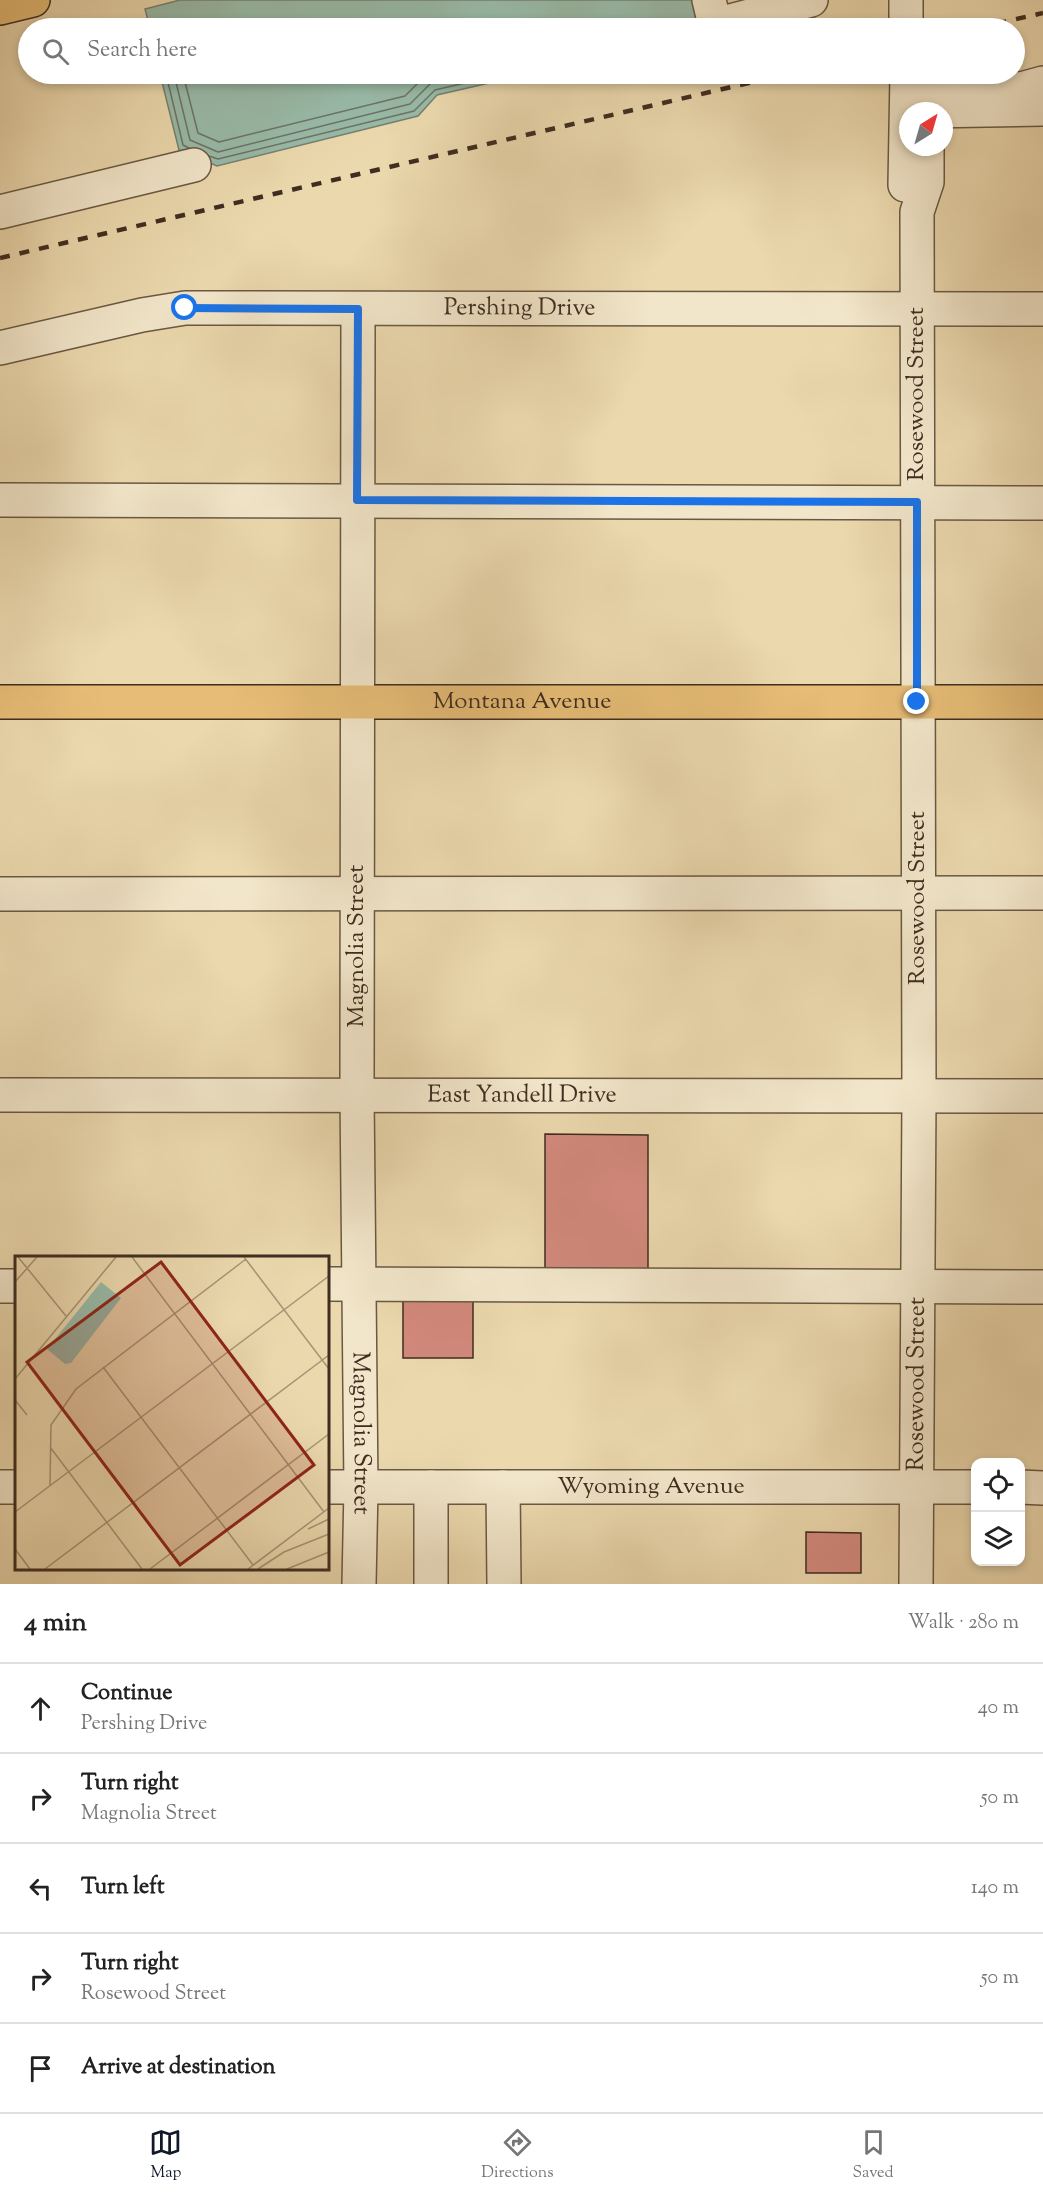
<!DOCTYPE html>
<meta charset="utf-8">
<style>
:root{--surface:#fff;--page:#f6f6f6;--text:#222;--muted:#767676;--line:#e0e0e0;--accent:#111827}
body{margin:0;font-family:"Sorts Mill Goudy",serif;background:var(--page);color:var(--text)}
.controls{position:absolute;right:18px;bottom:18px;display:grid;overflow:hidden;border-radius:12px;box-shadow:0 3px 9px #0003}
.controls button{width:54px;height:54px;display:grid;place-items:center;padding:0;border:0;border-bottom:2px solid var(--line);background:var(--surface);color:var(--text);font:30px sans-serif}
.compass{position:absolute;left:899px;top:102px;width:54px;height:54px;border-radius:50%;background:var(--surface);box-shadow:0 3px 9px #0003;rotate:37deg}
.stop{position:absolute;width:18px;height:18px;margin:-14px;border:4px solid #1a73e8;border-radius:50%;background:#fff}
.stop.end{background:#1a73e8;border-color:#fff;box-shadow:0 2px 6px #0008}
.list{margin:0;padding:0;list-style:none}
h2{display:flex;justify-content:space-between;align-items:center;height:78px;margin:0;padding:0 24px;font-size:26px}
h2 small{font-size:20px;font-weight:400;color:var(--muted)}
.list li{display:grid;grid-template-columns:39px 1fr auto;gap:18px;align-items:center;box-sizing:border-box;height:90px;padding:0 24px;border-top:2px solid var(--line)}
.list b{display:block;font-size:22px;white-space:nowrap}
.list p{margin:0;font-size:20px;white-space:nowrap;color:var(--muted)}
.list em{font-size:20px;font-style:normal;color:var(--muted)}
.icon{flex:none;width:33px;height:33px;fill:none;stroke:currentColor;stroke-width:2;stroke-linecap:round;stroke-linejoin:round}
.map{position:relative;flex:none;width:1043px;height:1584px;overflow:hidden}
.search{position:absolute;background:var(--surface);box-shadow:0 3px 9px #0003;left:18px;right:18px;top:18px;height:66px;display:flex;align-items:center;gap:15px;box-sizing:border-box;padding:0 21px;border-radius:33px;color:var(--muted);font-size:22px}
.sheet{height:528px;background:var(--surface)}
nav{display:flex;justify-content:space-around;align-items:center;box-sizing:border-box;height:84px;border-top:2px solid var(--line);background:var(--surface);font-size:16px;color:var(--muted)}
nav a{display:grid;justify-items:center;gap:3px}
nav .on{color:var(--accent)}
.map>svg:first-child{display:block}
.water{fill:#98baa8;stroke:#748272;stroke-width:1.5}
.lines{fill:none;stroke-linecap:round;stroke-linejoin:round}
.shore{stroke:#6c7464;stroke-width:1.5}
.building{fill:#d2897c;stroke:#3f2d21;stroke-width:1.5}
.minor-casing{stroke:#6a5844;stroke-width:36}
.major-casing{stroke:#3f2d21;stroke-width:36}
.minor{stroke:#f2e6ca;stroke-width:33}
.major{stroke:#e6bc76;stroke-width:33}
.rail{stroke:#3f2d21;stroke-width:4.5;stroke-dasharray:10 10;stroke-linecap:butt}
.route{stroke:#1a73e8;stroke-width:8}
.labels{text-anchor:middle;dominant-baseline:central;stroke-width:4.5;stroke-linejoin:round;paint-order:stroke}
.street-label{font-size:24px;fill:#3f2d21;stroke:#f2e6ca}
.inset-road{fill:none;stroke:#a69475;stroke-width:1.5}
.view{fill:#8f2418;fill-opacity:0.15;stroke:#8f2418;stroke-width:3}
.inset-edge{fill:none;stroke:#3f2d21;stroke-width:3}
</style>
<div class="map">
<svg width="1043" height="1584" viewBox="0 0 1043 1584">
<rect width="100%" height="100%" fill="#ebd8ad"/>
<filter id="stains"><feTurbulence type="fractalNoise" baseFrequency=".00333" numOctaves="4"/><feColorMatrix values="0 0 0 0 .2 0 0 0 0 .09 0 0 0 0 .02 0 0 0 .5 -.17"/></filter>
<radialGradient id="worn" r=".72"><stop offset=".6" stop-color="#630" stop-opacity="0"/><stop offset="1" stop-color="#630" stop-opacity=".3"/></radialGradient>
<g class="water">
<polygon points="180,0 700,0 708,28 150,28 145,9"/>
<polygon points="160,74 529,74 437,95 418,116 217,166 179,150"/>
</g>
<g class="lines">
<g class="shore">
<polyline points="166,74 183,145 189,148"/>
<polyline points="174,74 190,140 218,152 410,104 431,83 471,74"/>
<polyline points="183,74 198,133 219,142 405,96 423,78 432,74"/>
<polyline points="209,156 218,159 414,111 435,90 503,74"/>
</g>
</g>
<g class="building">
<polygon points="545,1134 648,1135 648,1277 545,1276"/>
<rect x="403" y="1299" width="70" height="59"/>
<polygon points="806,1532 861,1533 861,1573 806,1573"/>
</g>
<g class="lines">
<defs>
<g id="minor">
<polyline points="709,0 715,25 811,0"/>
<polyline points="906,0 906,28"/>
<polyline points="925,85 1021,89 1043,83"/>
<polyline points="927,111 1043,109"/>
<polyline points="905,185 907,74"/>
<polyline points="0,212 194,165"/>
<path id="s1" d="M 358,309 L 357,1095 L 361,1488 L 359,1584"/>
<path id="s2" d="M 0,348 L 142,315 L 185,308 L 1043,309"/>
<polyline points="0,500 1043,503"/>
<polyline points="0,894 1043,893"/>
<path id="s3" d="M 0,1095 L 1043,1096"/>
<polyline points="327,1284 1043,1287"/>
<polyline points="0,1286 16,1286"/>
<polyline points="0,1487 16,1487"/>
<path id="s4" d="M 327,1487 L 976,1487"/>
<polyline points="431,1487 431,1584"/>
<polyline points="503,1487 504,1584"/>
<polyline points="1020,1487 1043,1488"/>
<path id="s5" d="M 916,1584 L 919,1096 L 917,212 L 927,182 L 927,147"/>
</g>
<g id="major">
<polyline points="0,8 33,0"/>
<path id="s6" d="M 0,702 L 1043,702"/>
</g>
</defs>
<use href="#minor" class="minor-casing"/>
<use href="#major" class="major-casing"/>
<use href="#minor" class="minor"/>
<use href="#major" class="major"/>
<g class="rail">
<polyline points="977,28 1043,13"/>
<polyline points="0,258 787,74"/>
</g>
</g>
<g class="lines">
<polyline class="route" points="185,308 358,309 357,500 917,502 917,702"/>
</g>
<g class="labels">
<g class="street-label">
<text stroke="none"><textPath href="#s2" startOffset="524">Pershing Drive</textPath></text>
<text transform="translate(917 394) rotate(-90)">Rosewood Street</text>
<text stroke="none"><textPath href="#s6" startOffset="522">Montana Avenue</textPath></text>
<text transform="translate(918 898) rotate(-90)">Rosewood Street</text>
<text transform="translate(357 946) rotate(-90)">Magnolia Street</text>
<text stroke="none"><textPath href="#s3" startOffset="522">East Yandell Drive</textPath></text>
<text stroke="none"><textPath href="#s5" startOffset="200">Rosewood Street</textPath></text>
<text stroke="none"><textPath href="#s1" startOffset="1124">Magnolia Street</textPath></text>
<text stroke="none"><textPath href="#s4" startOffset="324">Wyoming Avenue</textPath></text>
</g>
</g>
<g transform="translate(15 1256)">
<rect width="314" height="314" fill="#ebd8ad"/>
<path d="M 86,26 L 106,42 L 56,107 L 50,108 L 32,93 Z" fill="#98baa8"/>
<path class="inset-road" d="M 3,1 L 51,60M 117,1 L 309,256M 229,1 L 314,113M 0,26 L 22,1M 88,111 L 238,309M 0,123 L 101,1M 0,144 L 12,159M 35,191 L 127,313M 35,230 L 36,169 L 61,133 L 231,3M 0,256 L 314,20M 293,273 L 314,263M 0,293 L 15,313M 30,313 L 314,99M 135,313 L 314,178M 233,313 L 314,252M 243,313 L 269,296 L 314,278M 272,313 L 314,296"/>
<path class="view" d="M 146,6 L 299,209 L 165,309 L 12,106 Z"/>
<rect width="314" height="314" class="inset-edge"/>
</g>
<rect width="100%" height="100%" filter="url(#stains)"/>
<rect width="100%" height="100%" fill="url(#worn)"/>
</svg>
<div class="controls">
<button><svg class="icon" aria-label="locate" viewBox="0 0 24 24"><circle cx="12" cy="12" r="6"/><path d="M12 2v4M12 18v4M2 12h4M18 12h4"/></svg></button>
<button><svg class="icon" aria-label="layers" viewBox="0 0 24 24"><path d="M12 4l9 5-9 5-9-5zM3 14l9 5 9-5"/></svg></button>
</div>
<svg class="compass" viewBox="-18 -18 36 36"><path d="M0-13l5 13h-10z" fill="#e53935"/><path d="M0 13l5-13h-10z" fill="#767676"/></svg>
<div class="stop" style="left:185px;top:308px"></div>
<div class="stop end" style="left:917px;top:702px"></div>
<div class="search"><svg class="icon" aria-label="search" viewBox="0 0 24 24"><circle cx="10" cy="10" r="6"/><path d="M15 15l6 6"/></svg>Search here</div>
</div>
<section class="sheet">
<h2>4 min<small>Walk · 280 m</small></h2>
<ul class="list">
<li><svg class="icon" aria-label="ahead" viewBox="0 0 24 24"><path d="M12 20V5M6 11l6-6 6 6"/></svg><div><b>Continue</b><p>Pershing Drive</p></div><em>40 m</em></li>
<li><svg class="icon" aria-label="right" viewBox="0 0 24 24"><path d="M7 20v-9h11M14 6l5 5-5 5"/></svg><div><b>Turn right</b><p>Magnolia Street</p></div><em>50 m</em></li>
<li><svg class="icon" aria-label="left" viewBox="0 0 24 24"><path d="M17 20v-9H6M10 6l-5 5 5 5"/></svg><div><b>Turn left</b></div><em>140 m</em></li>
<li><svg class="icon" aria-label="right" viewBox="0 0 24 24"><path d="M7 20v-9h11M14 6l5 5-5 5"/></svg><div><b>Turn right</b><p>Rosewood Street</p></div><em>50 m</em></li>
<li><svg class="icon" aria-label="arrive" viewBox="0 0 24 24"><path d="M6 21V4h12l-3 4 3 4H6"/></svg><div><b>Arrive at destination</b></div></li>
</ul>
</section>
<nav>
<a class="on"><svg class="icon" aria-label="map" viewBox="0 0 24 24"><path d="M3 6l6-2 6 2 6-2v14l-6 2-6-2-6 2zM9 4v14M15 6v14"/></svg>Map</a>
<a><svg class="icon" aria-label="directions" viewBox="0 0 24 24"><path d="M12 3l9 9-9 9-9-9zM9 14v-3h6M13 9l2 2-2 2"/></svg>Directions</a>
<a><svg class="icon" aria-label="saved" viewBox="0 0 24 24"><path d="M7 4h10v16l-5-4-5 4z"/></svg>Saved</a>
</nav>
